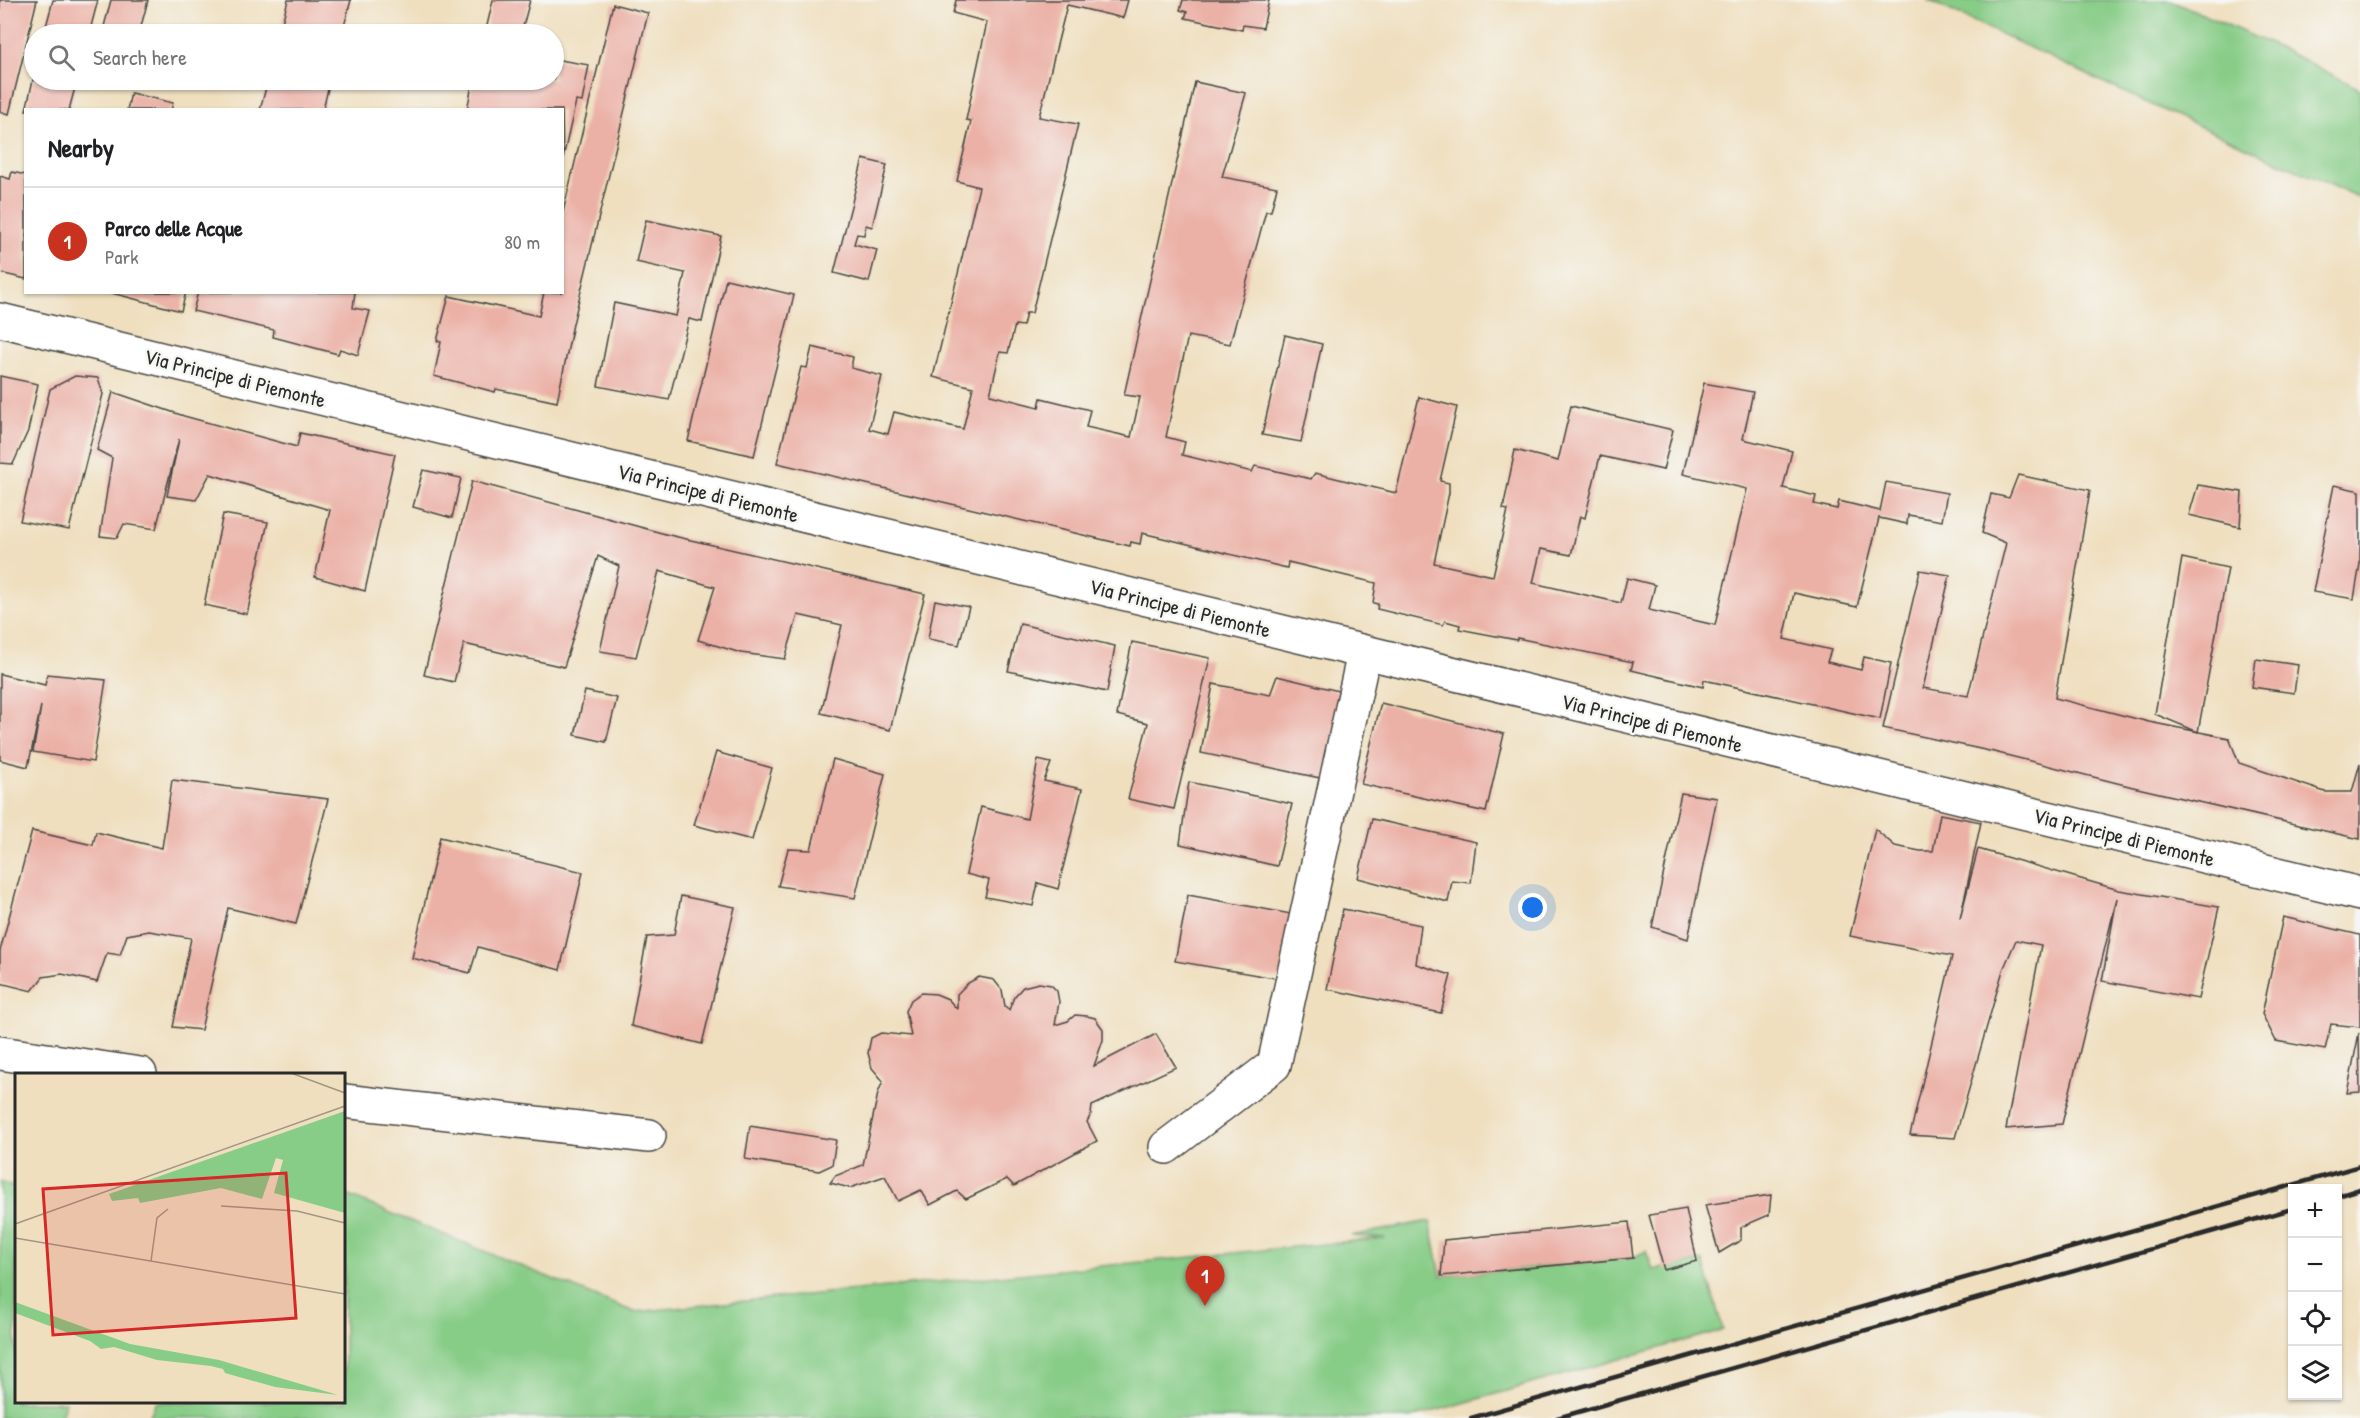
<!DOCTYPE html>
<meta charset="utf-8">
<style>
:root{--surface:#fff;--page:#f6f6f6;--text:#202124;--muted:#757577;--line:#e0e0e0;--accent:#c8321e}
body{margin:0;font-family:"Patrick Hand",sans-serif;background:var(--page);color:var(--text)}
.controls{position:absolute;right:18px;bottom:18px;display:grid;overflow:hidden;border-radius:0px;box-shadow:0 2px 4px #0004}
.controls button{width:54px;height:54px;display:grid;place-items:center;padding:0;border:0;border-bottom:2px solid var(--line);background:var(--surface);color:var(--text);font:30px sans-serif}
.you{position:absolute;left:1533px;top:908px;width:21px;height:21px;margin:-15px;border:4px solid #fff;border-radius:50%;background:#1a73e8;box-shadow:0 0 0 9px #1a73e833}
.badge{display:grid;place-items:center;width:39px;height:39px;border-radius:50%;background:var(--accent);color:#fff;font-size:20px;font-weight:700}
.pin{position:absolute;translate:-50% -50px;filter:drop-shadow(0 2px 3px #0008)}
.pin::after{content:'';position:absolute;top:32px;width:21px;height:18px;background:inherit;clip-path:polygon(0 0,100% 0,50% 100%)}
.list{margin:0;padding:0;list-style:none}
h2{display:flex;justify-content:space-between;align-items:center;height:78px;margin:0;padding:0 24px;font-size:26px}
h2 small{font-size:20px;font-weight:400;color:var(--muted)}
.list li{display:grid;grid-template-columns:39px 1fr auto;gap:18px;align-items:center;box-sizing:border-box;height:108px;padding:0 24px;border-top:2px solid var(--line)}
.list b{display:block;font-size:22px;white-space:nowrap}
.list p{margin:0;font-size:20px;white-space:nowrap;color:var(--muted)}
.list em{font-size:20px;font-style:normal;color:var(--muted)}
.icon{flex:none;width:33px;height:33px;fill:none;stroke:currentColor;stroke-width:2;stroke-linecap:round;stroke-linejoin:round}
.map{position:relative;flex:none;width:2360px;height:1418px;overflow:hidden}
.search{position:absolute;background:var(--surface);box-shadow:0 2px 4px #0004;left:24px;top:24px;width:540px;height:66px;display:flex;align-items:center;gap:15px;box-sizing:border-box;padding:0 21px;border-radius:33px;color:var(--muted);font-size:22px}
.panel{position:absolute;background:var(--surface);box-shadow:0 2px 4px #0004;left:24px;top:108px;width:540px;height:186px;border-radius:0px}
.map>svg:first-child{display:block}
.green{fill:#87cc87;stroke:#597c59;stroke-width:1.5}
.building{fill:#ebb0a6}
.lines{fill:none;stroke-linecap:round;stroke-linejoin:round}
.minor-casing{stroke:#484641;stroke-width:36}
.minor{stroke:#fff;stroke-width:33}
.rail{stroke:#2b2b2b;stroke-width:4.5}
.labels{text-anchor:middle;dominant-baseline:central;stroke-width:5;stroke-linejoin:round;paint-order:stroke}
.street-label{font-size:21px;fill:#2b2b2b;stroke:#f6f6f2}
.inset-road{fill:none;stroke:#a19784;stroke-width:1.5}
.view{fill:#d62828;fill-opacity:0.15;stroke:#d62828;stroke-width:3}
.inset-edge{fill:none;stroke:#2b2b2b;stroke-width:3}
</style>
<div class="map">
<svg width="2360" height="1418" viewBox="0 0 2360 1418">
<rect width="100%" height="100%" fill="#f6f6f2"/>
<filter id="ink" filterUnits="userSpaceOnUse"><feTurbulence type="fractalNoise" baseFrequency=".0167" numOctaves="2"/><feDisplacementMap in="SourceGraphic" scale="12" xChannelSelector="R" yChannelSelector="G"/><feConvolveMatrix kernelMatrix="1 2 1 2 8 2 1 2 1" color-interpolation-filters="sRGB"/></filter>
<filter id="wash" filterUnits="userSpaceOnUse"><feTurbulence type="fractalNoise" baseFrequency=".008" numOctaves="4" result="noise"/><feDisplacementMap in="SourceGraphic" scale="24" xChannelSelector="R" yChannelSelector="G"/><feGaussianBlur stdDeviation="1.35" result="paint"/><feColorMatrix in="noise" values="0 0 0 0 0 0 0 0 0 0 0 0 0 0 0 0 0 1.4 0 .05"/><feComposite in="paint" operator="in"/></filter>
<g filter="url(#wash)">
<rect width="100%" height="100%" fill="#efdfbf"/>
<g class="green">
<polygon points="1928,0 2171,0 2286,51 2360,89 2360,198 2141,100"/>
<polygon points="0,1182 16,1188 16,1402 66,1402 60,1418 0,1418"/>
<polygon points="344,1194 634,1312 1385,1238 1351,1236 1430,1221 1441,1276 1632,1258 1646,1251 1653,1270 1703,1261 1723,1330 1410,1418 149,1418 156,1402 344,1402"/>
</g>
<g id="blocks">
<g class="building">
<polygon points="0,0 37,0 9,114 0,112"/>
<polygon points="53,0 98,0 89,34 44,34"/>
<polygon points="111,0 148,0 139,34 102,34"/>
<polygon points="288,0 351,0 342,34 279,34"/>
<polygon points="493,0 530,0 521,34 485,34"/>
<polygon points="956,0 1128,0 1123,18 1067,5 1039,117 1078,124 1032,313 1026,313 1023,326 1015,325 1008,353 1000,352 990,395 1039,407 1041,398 1090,410 1086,427 1131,437 1140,397 1124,395 1195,82 1246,93 1222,177 1277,187 1271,211 1266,211 1230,344 1188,336 1166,437 1185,442 1182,455 1252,472 1255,466 1311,479 1315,473 1396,493 1419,397 1457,407 1440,481 1449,483 1449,493 1434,563 1493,576 1508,510 1503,509 1515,450 1558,461 1571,406 1673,430 1663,470 1600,456 1585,518 1580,516 1571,555 1541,549 1533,583 1621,603 1627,578 1655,585 1649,610 1715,625 1747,489 1683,474 1704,383 1753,392 1743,439 1792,451 1783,488 1816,496 1814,504 1837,509 1839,501 1880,511 1886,482 1947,493 1942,521 1908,515 1907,524 1879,518 1857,607 1794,593 1784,639 1831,650 1827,662 1861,670 1864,657 1891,663 1880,719 1704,680 1703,687 1631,670 1633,662 1517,638 1517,640 1459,629 1460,625 1445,621 1443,625 1377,609 1378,604 1373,603 1376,583 1288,562 1287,568 1142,533 1140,544 1131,542 1130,546 777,463 801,367 807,368 812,347 853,357 851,368 882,376 869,429 888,434 894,412 963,429 973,387 933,377 979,187 957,181 971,121 966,120 987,22 953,13"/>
<polygon points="1183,0 1269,0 1263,28 1243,25 1242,30 1185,18 1187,12 1180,10"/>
<polygon points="613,4 648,13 573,324 557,402 496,389 495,392 434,376 441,342 437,341 449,296 539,316 544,292 562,292 562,216"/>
<polygon points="554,59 589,65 582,102 576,101 563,158 562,110 467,110 473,80 554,80"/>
<polygon points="33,80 77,80 69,110 26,110"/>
<polygon points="268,80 330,80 323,110 260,110"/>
<polygon points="131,93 173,103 171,110 127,110"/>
<polygon points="863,159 887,165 872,227 866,225 864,235 857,234 854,244 877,250 869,282 834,273"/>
<polygon points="12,172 26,175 26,279 0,273 0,176 10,179"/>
<polygon points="646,220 721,236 702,322 689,319 669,400 598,386 614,303 676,316 685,273 636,262"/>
<polygon points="726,279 794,295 754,456 688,441"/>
<polygon points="108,292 186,292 181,311"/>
<polygon points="198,292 355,292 353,308 370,311 358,355 340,349 338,354 273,337 274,330 193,311"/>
<polygon points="1285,335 1322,344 1301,442 1262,435"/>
<polygon points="0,376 38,384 28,431 13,464 0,463"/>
<polygon points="75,376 98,378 103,394 69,530 20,521 50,389"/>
<polygon points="113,392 184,416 297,447 300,433 395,454 365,591 315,577 330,510 210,474 196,500 167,496 179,439 156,529 124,524 117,538 100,536 112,458 97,450"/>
<polygon points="423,470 461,478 452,518 413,507"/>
<polygon points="2018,475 2090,490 2055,698 2149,722 2229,738 2239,763 2325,792 2352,792 2360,763 2360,839 2133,787 1994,752 1883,728 1920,570 1950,575 1923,688 1968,696 2006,543 1982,533 1991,494 2009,498"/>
<polygon points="472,481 669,535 925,594 890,730 821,713 842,625 798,615 785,659 741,653 698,640 715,587 659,571 636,657 600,651 619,566 598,556 564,667 464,644 454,682 424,675"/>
<polygon points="2198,485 2242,492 2240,527 2189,515"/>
<polygon points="2334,485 2360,491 2360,564 2354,599 2313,592"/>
<polygon points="223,514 268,522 247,614 204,605"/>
<polygon points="2182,558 2228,568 2198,732 2155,714"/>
<polygon points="935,600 969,607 959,645 928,639"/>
<polygon points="1020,624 1115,646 1107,692 1008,671"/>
<polygon points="1132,642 1210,658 1174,809 1128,799 1148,723 1117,715"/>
<polygon points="2256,659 2298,665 2294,693 2252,687"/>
<polygon points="0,674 45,685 47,674 106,680 93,762 33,752 41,706 28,767 0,760"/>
<polygon points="1277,676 1343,692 1325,779 1201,753 1213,684 1270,695"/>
<polygon points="585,691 617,698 606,742 575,735"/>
<polygon points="1381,703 1504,734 1486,812 1361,784"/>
<polygon points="716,752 772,768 752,840 694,825"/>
<polygon points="833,759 885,774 855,898 778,886 788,849 811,850"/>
<polygon points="1038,760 1051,763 1044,781 1082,789 1058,889 1038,883 1033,906 985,897 989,880 966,874 981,807 1027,819"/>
<polygon points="172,780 328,799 296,924 228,908 201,1030 173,1027 191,938 149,931 127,935 120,955 107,953 97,982 62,974 43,977 32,991 0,983 0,951 32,831 93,845 96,832 162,848"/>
<polygon points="1189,782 1292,804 1277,866 1180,844"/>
<polygon points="1681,793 1717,798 1688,939 1652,927"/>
<polygon points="1940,814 1981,822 1960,919 1978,849 2119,890 2219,907 2198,999 2102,981 2117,898 2062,1124 2006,1129 2041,945 2016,940 2003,970 1955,1138 1910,1135 1952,956 1850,936 1875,829 1895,846 1920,851 1933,851"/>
<polygon points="1372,819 1476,842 1471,883 1452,881 1448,902 1358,878"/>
<polygon points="440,837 583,872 560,970 478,947 470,973 412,958"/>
<polygon points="1188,895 1291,914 1281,979 1175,961"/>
<polygon points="681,896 735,907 702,1044 631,1026 647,937 674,935"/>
<polygon points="1343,909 1421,925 1416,964 1451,975 1441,1013 1327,989"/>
<polygon points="2283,917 2360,935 2360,1027 2331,1024 2325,1050 2276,1041 2262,1014"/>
<polygon points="979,977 994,980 1002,990 1005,1006 1009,1010 1014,997 1023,987 1039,983 1051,985 1057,991 1059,1002 1055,1025 1068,1021 1075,1015 1087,1016 1095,1018 1103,1029 1103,1040 1094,1066 1156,1034 1176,1067 1092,1106 1091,1114 1087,1122 1097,1141 1014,1186 1007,1179 966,1199 957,1191 930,1205 921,1190 898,1201 885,1176 850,1188 830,1183 835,1176 863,1165 878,1093 883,1081 872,1068 868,1053 871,1038 881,1033 911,1036 906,1011 911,1000 921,993 936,994 948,999 957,1009 957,994 968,983"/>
<polygon points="2359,1033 2360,1092 2347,1093"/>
<polygon points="750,1126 836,1140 832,1165 819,1171 745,1159"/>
<polygon points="1771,1195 1769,1215 1741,1227 1741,1240 1719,1253 1705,1205"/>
<polygon points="1686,1209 1697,1261 1664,1270 1649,1215"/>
<polygon points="1629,1222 1633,1258 1441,1276 1444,1240"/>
</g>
</g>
</g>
<g filter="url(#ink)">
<use href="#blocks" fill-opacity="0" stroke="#484641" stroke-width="1.5"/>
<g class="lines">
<defs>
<g id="minor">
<polyline points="0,320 2360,894"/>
<polyline points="0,1053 140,1074"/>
<polyline points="344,1101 649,1136"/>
<polyline points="1166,1147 1274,1065 1364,653"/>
</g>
</defs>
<use href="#minor" class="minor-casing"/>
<use href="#minor" class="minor"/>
<g class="rail">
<polyline points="2338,1196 2360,1189"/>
<polyline points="1471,1418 2360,1166"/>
<polyline points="1557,1418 2292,1209"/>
</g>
</g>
</g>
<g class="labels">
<g class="street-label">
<text transform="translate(235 378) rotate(14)">Via Principe di Piemonte</text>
<text transform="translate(708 493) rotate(14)">Via Principe di Piemonte</text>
<text transform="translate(1180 608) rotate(14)">Via Principe di Piemonte</text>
<text transform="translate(1652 723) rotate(14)">Via Principe di Piemonte</text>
<text transform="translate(2124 837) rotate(14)">Via Principe di Piemonte</text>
</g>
</g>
<g transform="translate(15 1073)">
<rect width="330" height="330" fill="#efdfbf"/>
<path d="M 330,38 L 330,140 L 259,120 L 268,87 L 261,85 L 247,126 L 206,115 L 125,130 L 123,125 L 97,128 L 94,121 ZM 0,229 L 115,271 L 204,287 L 323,322 L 260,314 L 210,300 L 208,296 L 196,293 L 142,287 L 99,274 L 86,276 L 75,268 L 0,240 Z" fill="#87cc87"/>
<path class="inset-road" d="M 276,0 L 330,20M 206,133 L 282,138 L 330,150M 0,151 L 330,33M 0,165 L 330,221M 136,188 L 142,145 L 153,136"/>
<path class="view" d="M 271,100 L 281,245 L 38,262 L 28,116 Z"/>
<rect width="330" height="330" class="inset-edge"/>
</g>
</svg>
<div class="controls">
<button>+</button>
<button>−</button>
<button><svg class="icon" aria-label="locate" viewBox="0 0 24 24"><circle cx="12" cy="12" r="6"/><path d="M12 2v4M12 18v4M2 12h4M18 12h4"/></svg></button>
<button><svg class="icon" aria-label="layers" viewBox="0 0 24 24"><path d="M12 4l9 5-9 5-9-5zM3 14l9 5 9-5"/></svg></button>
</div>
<div class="you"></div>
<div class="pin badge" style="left:1205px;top:1306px">1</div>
<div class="search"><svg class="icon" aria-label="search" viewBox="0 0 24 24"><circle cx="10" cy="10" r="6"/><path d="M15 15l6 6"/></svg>Search here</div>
<section class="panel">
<h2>Nearby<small></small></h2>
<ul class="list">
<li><span class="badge">1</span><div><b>Parco delle Acque</b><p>Park</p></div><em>80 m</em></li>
</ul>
</section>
</div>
